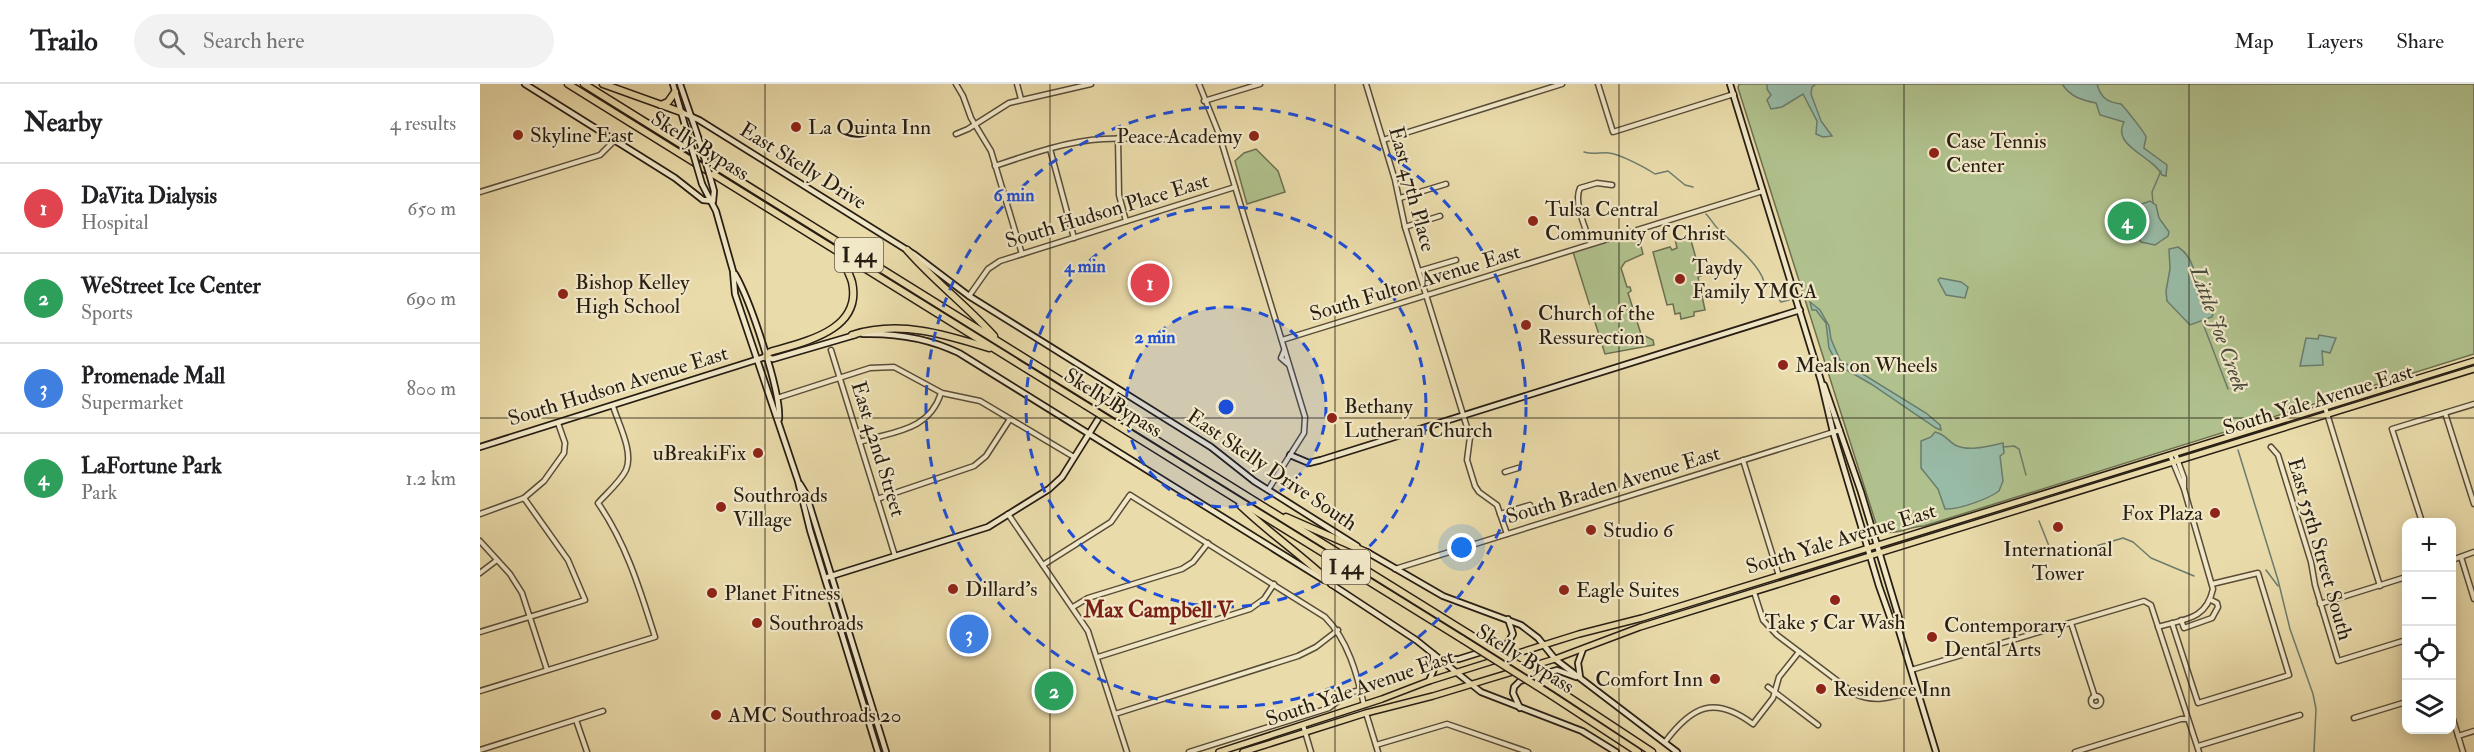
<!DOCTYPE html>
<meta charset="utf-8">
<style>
:root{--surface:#fff;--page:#f2f2f2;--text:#202124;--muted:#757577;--line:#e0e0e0;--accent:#d93025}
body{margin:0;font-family:"IM FELL Double Pica",serif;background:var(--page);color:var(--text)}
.controls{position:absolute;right:18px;bottom:18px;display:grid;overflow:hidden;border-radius:12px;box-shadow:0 3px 15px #0003}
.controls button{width:54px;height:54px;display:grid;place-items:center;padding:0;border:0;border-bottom:2px solid var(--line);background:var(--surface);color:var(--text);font:30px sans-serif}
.you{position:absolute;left:982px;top:464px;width:21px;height:21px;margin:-15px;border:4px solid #fff;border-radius:50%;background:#1a73e8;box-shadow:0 0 0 9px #1a73e833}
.badge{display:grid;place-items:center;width:39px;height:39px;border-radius:50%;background:var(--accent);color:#fff;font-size:20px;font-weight:700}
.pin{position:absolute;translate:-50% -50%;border:3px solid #fff;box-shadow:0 2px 6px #0006}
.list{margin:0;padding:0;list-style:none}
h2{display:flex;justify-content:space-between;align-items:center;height:78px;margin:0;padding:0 24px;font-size:26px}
h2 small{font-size:20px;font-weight:400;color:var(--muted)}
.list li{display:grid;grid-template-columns:39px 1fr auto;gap:18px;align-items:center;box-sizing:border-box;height:90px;padding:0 24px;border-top:2px solid var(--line)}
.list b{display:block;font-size:22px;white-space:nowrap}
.list p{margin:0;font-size:20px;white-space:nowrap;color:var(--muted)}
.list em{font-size:20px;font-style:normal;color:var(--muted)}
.icon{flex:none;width:33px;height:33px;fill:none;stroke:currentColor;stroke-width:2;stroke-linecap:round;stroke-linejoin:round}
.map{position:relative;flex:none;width:1994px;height:668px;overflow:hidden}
header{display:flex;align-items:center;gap:36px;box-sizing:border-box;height:84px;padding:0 30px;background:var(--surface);border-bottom:2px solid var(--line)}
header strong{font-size:28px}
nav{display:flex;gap:33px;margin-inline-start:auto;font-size:21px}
.search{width:420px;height:54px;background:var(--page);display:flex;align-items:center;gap:15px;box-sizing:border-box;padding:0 21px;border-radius:33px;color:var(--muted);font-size:22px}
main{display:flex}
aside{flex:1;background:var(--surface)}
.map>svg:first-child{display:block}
.green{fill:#b0c18d;stroke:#6c6f50;stroke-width:1.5}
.water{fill:#98bba7;stroke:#6b7c6c;stroke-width:1.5}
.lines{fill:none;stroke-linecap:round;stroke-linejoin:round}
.stream{stroke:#6b7c6c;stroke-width:1.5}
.street-casing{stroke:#584c39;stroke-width:7}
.secondary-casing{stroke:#271d13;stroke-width:8}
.primary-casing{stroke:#271d13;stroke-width:8}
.highway-casing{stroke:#271d13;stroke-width:9}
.street{stroke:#f1e8c8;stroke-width:4}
.secondary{stroke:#f1e8c8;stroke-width:4.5}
.primary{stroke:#eadbaa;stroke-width:5}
.highway{stroke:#eadbaa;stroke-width:6}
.secondary-bridge-casing{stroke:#271d13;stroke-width:8;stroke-linecap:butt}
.highway-bridge-casing{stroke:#271d13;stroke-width:9;stroke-linecap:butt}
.secondary-bridge{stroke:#f1e8c8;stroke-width:4.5}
.highway-bridge{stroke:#eadbaa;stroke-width:6}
.grid{fill:none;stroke:#271d13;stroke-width:1.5;stroke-opacity:0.55}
.ring{fill:none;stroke:#1d4ed8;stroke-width:3;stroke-dasharray:10 8}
.poi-dot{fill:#8f2418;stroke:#f1e8c8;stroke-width:2}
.labels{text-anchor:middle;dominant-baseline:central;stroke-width:4.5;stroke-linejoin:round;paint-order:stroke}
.shield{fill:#f1e8c8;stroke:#645a49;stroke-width:1.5}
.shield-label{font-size:20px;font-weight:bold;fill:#271d13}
.poi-label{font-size:21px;fill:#271d13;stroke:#f1e8c8;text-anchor:start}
.street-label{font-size:21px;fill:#271d13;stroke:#f1e8c8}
.water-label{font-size:22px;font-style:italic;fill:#494c3f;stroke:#f1e8c8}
.neighbourhood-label{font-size:22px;font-weight:bold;fill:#7a1f14;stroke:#f1e8c8}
.centre{fill:#1d4ed8;stroke:#f1e8c8;stroke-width:3}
.ring-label{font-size:18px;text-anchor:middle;font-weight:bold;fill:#1d4ed8;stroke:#f1e8c8;stroke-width:4.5;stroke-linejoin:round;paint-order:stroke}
</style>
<header>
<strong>Trailo</strong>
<div class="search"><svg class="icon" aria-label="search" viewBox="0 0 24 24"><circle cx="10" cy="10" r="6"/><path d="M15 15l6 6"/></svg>Search here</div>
<nav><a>Map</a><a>Layers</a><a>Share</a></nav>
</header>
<main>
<aside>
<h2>Nearby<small>4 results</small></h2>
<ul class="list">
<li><span class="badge" style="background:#e0444e">1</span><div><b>DaVita Dialysis</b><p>Hospital</p></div><em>650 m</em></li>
<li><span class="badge" style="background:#2e9e5b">2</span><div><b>WeStreet Ice Center</b><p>Sports</p></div><em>690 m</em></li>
<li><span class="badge" style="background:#3f7fe0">3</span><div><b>Promenade Mall</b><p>Supermarket</p></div><em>800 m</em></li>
<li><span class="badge" style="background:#2e9e5b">4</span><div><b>LaFortune Park</b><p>Park</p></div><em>1.2 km</em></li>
</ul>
</aside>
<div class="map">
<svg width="1994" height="668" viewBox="0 0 1994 668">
<rect width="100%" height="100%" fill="#eadbaa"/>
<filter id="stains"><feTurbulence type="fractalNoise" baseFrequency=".00333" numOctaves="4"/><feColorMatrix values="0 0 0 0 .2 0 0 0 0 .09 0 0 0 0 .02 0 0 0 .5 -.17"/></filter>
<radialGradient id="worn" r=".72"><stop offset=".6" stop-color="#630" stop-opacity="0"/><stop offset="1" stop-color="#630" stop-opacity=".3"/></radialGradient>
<g class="green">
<path d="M 1259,0 L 1994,0 L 1994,270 L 1444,442 C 1426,443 1415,453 1398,446 L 1258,4 Z"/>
<polygon points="776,65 798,87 805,108 767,120 755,77 764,69"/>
<polygon points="1154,149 1158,150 1163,170 1145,178 1141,184 1147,203 1150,203 1151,207 1148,209 1161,250 1173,256 1174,261 1125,270 1093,168"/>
<polygon points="1210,153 1221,192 1218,193 1225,226 1214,228 1214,232 1201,235 1200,229 1195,230 1193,220 1187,221 1173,168 1190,163 1192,166 1197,164 1195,155"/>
</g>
<g class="water">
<polygon points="1287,0 1336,0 1332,3 1331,10 1341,37 1352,52 1343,53 1336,50 1337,37 1323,10 1302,23 1291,25 1287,16 1291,11 1287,5"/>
<path d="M 1582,0 L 1617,0 C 1621,14 1627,18 1641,20 C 1645,24 1666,50 1666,53 C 1666,57 1664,60 1664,64 L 1687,81 L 1686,92 L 1682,91 C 1673,72 1631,62 1644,38 L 1620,31 L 1616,19 C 1601,16 1591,13 1582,0 Z"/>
<polygon points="1670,117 1676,121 1679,134 1689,148 1688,152 1675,161 1661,158 1648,137 1662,120"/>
<path d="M 1698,163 C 1714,173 1716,192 1718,211 L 1731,220 L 1734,227 L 1732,233 L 1710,241 L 1687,217 L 1686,207 L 1690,185 L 1689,165 Z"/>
<polygon points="1460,194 1481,198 1488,203 1485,214 1466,211 1458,196"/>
<polygon points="1330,218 1340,226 1349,242 1351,255 1360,276 1446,329 1460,341 1461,346 1456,344 1391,300 1358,281 1349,264 1346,239 1336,226 1332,226"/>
<polygon points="1839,251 1856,254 1850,269 1842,267 1843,281 1820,282 1826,254 1838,255"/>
<path d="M 1455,348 C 1465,350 1467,356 1475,361 C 1489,368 1509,362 1523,359 L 1524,369 L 1520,372 L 1523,397 L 1519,407 C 1508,415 1478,426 1465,425 L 1458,405 L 1441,384 L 1441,357 L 1451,353 Z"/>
</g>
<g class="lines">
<g class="stream">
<path d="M 1104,68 C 1113,71 1121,68 1129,69 C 1140,70 1166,84 1175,90 L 1188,87 L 1205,101 L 1213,103"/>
<polyline points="1673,119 1672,108 1681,87"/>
<path d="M 1226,130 C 1231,135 1235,143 1241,148 C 1254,160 1280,181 1284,198 L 1290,202 L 1301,218 L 1309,216"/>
<polyline points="1722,237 1748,305"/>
<polyline points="1523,363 1534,362 1539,365 1546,391"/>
<polyline points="1758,366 1798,496 1810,545 1833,610 1836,625 1834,668"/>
<polyline points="1559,437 1573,472 1579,473 1643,454 1653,458 1671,474 1714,492"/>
<polyline points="1786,486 1798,502"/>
</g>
<defs>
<g id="street">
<polyline points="476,0 483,12 491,34 511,67 542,170"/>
<polyline points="537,0 541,15"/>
<polyline points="719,0 739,50 825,333 824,349 788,406"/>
<polyline points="886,0 915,96 925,143 990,353 987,376 995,402 999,408 1017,421 1027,450"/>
<polyline points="1118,0 1133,48 1254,10"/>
<polyline points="724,17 780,0"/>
<polyline points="476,50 488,45 529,19 611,0"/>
<polyline points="638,54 639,111 646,137"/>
<polyline points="903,56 1082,0"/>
<polyline points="570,65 594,154"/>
<path d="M 515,82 C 550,70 587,57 623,55 C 660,52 705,61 739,50"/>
<polyline points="0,108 120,71 135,56"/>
<polyline points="920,114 966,100"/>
<polyline points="925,143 960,132"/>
<path d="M 1111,160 C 1106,145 1093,119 1100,104 L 1117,99 L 1132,101"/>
<polyline points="939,187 976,176"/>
<polyline points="489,212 508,185 520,177 755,103"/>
<polyline points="802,256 1283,107"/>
<polyline points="351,266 415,472"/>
<polyline points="804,267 801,274 808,280"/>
<polyline points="297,314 390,284 414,283 462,309 500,317 594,373"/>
<polyline points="1845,323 1900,502"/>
<polyline points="1965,329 1994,420"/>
<path d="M 380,358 C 414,347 449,347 461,309"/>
<polyline points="1791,363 1798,371 1831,478 1835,501 1858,577 1926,556"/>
<polyline points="1695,369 1704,394 1704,404"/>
<polyline points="1263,376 1299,492"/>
<polyline points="1025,388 1038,384"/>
<polyline points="397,415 494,382 506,372 530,335"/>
<polyline points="0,430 44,414 64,397 84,369 85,359 78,339"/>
<polyline points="528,430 608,547 647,668"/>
<polyline points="1020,430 1050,421"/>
<polyline points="1942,438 1912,345 1994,320"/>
<polyline points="0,457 30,490 42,509 67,586"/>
<polyline points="1981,473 1994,515"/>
<polyline points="1972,476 1994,468"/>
<path d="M 563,481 L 631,438 L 650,411 L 845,533 C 868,556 877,590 884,621"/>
<polyline points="915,485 1360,346"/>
<polyline points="0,489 17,476"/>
<path d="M 1274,508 L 1283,536 L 1297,551 L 1375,610 C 1397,620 1415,612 1437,606"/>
<polyline points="1840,520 1926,493"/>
<polyline points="593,523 608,514 702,485 713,478 728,459"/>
<polyline points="1701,536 1704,544 1732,534 1738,523 1737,519 1731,516"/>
<polyline points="1591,539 1615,613"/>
<polyline points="1692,539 1718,619 1809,591 1778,489 1732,500"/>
<path d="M 1678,543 C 1705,535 1726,536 1733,505 L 1704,405 L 1690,371"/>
<polyline points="0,548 105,516 88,476 44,414"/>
<polyline points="618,573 770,525 784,515 794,500"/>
<polyline points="1431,586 1664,517 1671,521 1719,668"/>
<polyline points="1288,603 1338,641"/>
<path d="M 0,607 L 175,553 C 160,506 147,461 118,419 C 127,409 140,398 146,386 C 154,368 138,339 133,322"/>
<circle cx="1616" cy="617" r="5"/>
<polyline points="886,629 898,668"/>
<polyline points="635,630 818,572 836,563 858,546"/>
<polyline points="1972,632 1983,668"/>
<polyline points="1874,634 1926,618"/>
<polyline points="96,636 107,668"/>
<polyline points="823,641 831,668"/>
<polyline points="1978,652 1994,647"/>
<path d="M 1185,658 C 1212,622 1234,611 1273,640 L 1293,614 L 1299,593 L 1319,568"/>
<polyline points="896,661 967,640 1048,668"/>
<polyline points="1718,662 1820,631"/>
<polyline points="0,666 123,627"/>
<polyline points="709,668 849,624 869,609 880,606"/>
<polyline points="1595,668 1701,635 1707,635"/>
</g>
<g id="secondary">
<polyline points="45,0 195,94 223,116 233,117"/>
<polyline points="193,0 206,45"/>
<polyline points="200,0 218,53"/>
<polyline points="1250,0 1341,297 1353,348 1399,502 1411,536 1417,540 1456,668"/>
<polyline points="201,28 219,36 435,171 489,212 731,363 774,397 877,462"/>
<polyline points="229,89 234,107 233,117"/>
<polyline points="222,100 236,127 253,187 255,210 318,397 330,446 398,668"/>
<path d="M 255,190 C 270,216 301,307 299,335"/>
<path d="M 383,250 C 418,249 448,254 479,269 L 844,496"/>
<polyline points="1344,301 1381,408 1419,534 1417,540"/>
<polyline points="0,363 285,273 293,275 375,251"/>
<polyline points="810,371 829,379 841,376 1320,226"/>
<polyline points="320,400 326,410 406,668"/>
<polyline points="887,468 963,512 1041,541 1058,554 1075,575 1197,668"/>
<polyline points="345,494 508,443 569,405 582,393 637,305"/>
<polyline points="851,500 936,556 1001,608 1102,647 1136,668"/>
<polyline points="961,576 979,575 1027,560 1033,550 1028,535"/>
<polyline points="1100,593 1098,579 1103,565"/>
<polyline points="949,597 954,585 953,570"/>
<polyline points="1040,624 1033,609 1034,603 1040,597 1077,586 1096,593"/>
</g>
<g id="primary">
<polyline points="739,668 902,615 949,597 1099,550 1162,534 1994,277"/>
<polyline points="763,668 886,629 953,612 1075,575 1160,543 1994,285"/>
</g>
<g id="highway">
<polyline points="88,0 605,321"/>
<polyline points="104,0 609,314"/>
<polyline points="123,0 201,28"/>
<polyline points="181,21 188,18 195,8"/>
<path d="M 427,166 C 454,197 487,222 514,252"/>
<path d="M 372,251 C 419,236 464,250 509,264"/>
<path d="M 285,273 L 290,268 C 323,258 383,247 372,198 C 369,188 363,178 359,169"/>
<polyline points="641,334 989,550"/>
<polyline points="637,341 982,555"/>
<path d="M 760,421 C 789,449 823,472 852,500"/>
<polyline points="806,433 888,469"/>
<polyline points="1078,606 1172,668"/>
<polyline points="1071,611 1158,668"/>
</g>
</defs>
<use href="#street" class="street-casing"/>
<use href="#secondary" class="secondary-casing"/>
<use href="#primary" class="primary-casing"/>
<use href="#highway" class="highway-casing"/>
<use href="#street" class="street"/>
<use href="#secondary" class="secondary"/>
<use href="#primary" class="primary"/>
<use href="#highway" class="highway"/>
<defs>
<g id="secondary-bridge">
<polyline points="206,45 222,100"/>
<polyline points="218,53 229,89"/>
</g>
<g id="highway-bridge">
<polyline points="609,314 641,334"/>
<polyline points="605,321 637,341"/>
<polyline points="989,550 1078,606"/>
<polyline points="982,555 1071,611"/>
</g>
</defs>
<use href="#secondary-bridge" class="secondary-bridge-casing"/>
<use href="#highway-bridge" class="highway-bridge-casing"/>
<use href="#secondary-bridge" class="secondary-bridge"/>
<use href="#highway-bridge" class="highway-bridge"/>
</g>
<path class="grid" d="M 285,0 L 285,668M 570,0 L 570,668M 855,0 L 855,668M 1139,0 L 1139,668M 1424,0 L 1424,668M 1709,0 L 1709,668M 0,334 L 1994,334"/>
<circle cx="746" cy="323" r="100" fill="#1d4ed8" fill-opacity=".12"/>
<g class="ring">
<circle cx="746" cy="323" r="100"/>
<circle cx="746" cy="323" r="200"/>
<circle cx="746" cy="323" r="300"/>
</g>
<g class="poi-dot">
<circle cx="316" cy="43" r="6"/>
<circle cx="38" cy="51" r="6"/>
<circle cx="774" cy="52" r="6"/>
<circle cx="1454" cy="69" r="6"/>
<circle cx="1053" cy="137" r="6"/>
<circle cx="1200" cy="195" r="6"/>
<circle cx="83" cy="210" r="6"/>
<circle cx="1046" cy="241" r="6"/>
<circle cx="1303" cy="281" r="6"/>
<circle cx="852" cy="334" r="6"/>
<circle cx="278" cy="369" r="6"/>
<circle cx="241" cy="423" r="6"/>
<circle cx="1735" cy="429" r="6"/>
<circle cx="1578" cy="443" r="6"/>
<circle cx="1111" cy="446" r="6"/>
<circle cx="473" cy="505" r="6"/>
<circle cx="1084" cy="506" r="6"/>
<circle cx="232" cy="509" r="6"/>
<circle cx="1355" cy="516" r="6"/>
<circle cx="277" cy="539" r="6"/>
<circle cx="1452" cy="553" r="6"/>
<circle cx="1235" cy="595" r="6"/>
<circle cx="1341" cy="605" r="6"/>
<circle cx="236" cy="631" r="6"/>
</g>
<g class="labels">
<g class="shield">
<rect x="355" y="154" width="48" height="34" rx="4.5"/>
<rect x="842" y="466" width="48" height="34" rx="4.5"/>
</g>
<g class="shield-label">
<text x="379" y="171">I 44</text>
<text x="866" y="483">I 44</text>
</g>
<g class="poi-label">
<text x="328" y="43">La Quinta Inn</text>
<text x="50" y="51">Skyline East</text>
<text x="762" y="52" text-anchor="end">Peace Academy</text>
<text x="1466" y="57">Case Tennis<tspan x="1466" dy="24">Center</tspan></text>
<text x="1065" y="125">Tulsa Central<tspan x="1065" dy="24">Community of Christ</tspan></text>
<text x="1212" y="183">Taydy<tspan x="1212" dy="24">Family YMCA</tspan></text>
<text x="95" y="198">Bishop Kelley<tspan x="95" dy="24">High School</tspan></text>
<text x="1058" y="229">Church of the<tspan x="1058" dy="24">Ressurection</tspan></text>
<text x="1315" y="281">Meals on Wheels</text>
<text x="864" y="322">Bethany<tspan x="864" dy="24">Lutheran Church</tspan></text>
<text x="266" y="369" text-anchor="end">uBreakiFix</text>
<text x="253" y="411">Southroads<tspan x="253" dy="24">Village</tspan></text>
<text x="1723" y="429" text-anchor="end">Fox Plaza</text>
<text x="1123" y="446">Studio 6</text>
<text x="1578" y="465" text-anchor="middle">International<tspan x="1578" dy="24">Tower</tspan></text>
<text x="485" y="505">Dillard's</text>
<text x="1096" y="506">Eagle Suites</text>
<text x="244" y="509">Planet Fitness</text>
<text x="1355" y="538" text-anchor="middle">Take 5 Car Wash</text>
<text x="289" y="539">Southroads</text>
<text x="1464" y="541">Contemporary<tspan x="1464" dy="24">Dental Arts</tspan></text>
<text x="1223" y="595" text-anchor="end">Comfort Inn</text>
<text x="1353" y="605">Residence Inn</text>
<text x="248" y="631">AMC Southroads 20</text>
</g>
<g class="street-label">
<text transform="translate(220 62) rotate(32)">Skelly Bypass</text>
<text transform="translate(323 82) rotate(32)">East Skelly Drive</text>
<text transform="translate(932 105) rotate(75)">East 47th Place</text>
<text transform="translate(627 127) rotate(-17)">South Hudson Place East</text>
<text transform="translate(935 199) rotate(-17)">South Fulton Avenue East</text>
<text transform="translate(138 302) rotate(-17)">South Hudson Avenue East</text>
<text transform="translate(1838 316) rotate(-17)">South Yale Avenue East</text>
<text transform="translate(633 319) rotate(32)">Skelly Bypass</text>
<text transform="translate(398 365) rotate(73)">East 42nd Street</text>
<text transform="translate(792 386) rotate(34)">East Skelly Drive South</text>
<text transform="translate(1133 401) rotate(-17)">South Braden Avenue East</text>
<text transform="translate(1361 455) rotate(-17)">South Yale Avenue East</text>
<text transform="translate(1840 465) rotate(74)">East 55th Street South</text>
<text transform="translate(1045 575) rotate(32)">Skelly Bypass</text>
<text transform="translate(880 604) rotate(-19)">South Yale Avenue East</text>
</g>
<g class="water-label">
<text transform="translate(1739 245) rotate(70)">Little Joe Creek</text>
</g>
<g class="neighbourhood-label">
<text x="678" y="526">Max Campbell V</text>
</g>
</g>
<circle cx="746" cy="323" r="9" class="centre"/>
<g class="ring-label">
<text x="534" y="117">6 min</text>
<text x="605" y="188">4 min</text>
<text x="675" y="259">2 min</text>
</g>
<rect width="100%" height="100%" filter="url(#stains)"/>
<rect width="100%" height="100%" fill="url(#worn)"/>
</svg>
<div class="controls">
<button>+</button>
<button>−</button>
<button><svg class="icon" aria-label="locate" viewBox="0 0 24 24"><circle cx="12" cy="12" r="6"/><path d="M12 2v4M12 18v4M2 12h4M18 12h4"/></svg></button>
<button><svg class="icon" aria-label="layers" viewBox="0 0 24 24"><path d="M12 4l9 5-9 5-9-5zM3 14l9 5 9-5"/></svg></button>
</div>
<div class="you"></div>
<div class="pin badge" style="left:670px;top:199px;background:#e0444e">1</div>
<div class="pin badge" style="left:574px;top:607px;background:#2e9e5b">2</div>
<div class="pin badge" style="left:489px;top:550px;background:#3f7fe0">3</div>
<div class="pin badge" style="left:1647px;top:137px;background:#2e9e5b">4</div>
</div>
</main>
